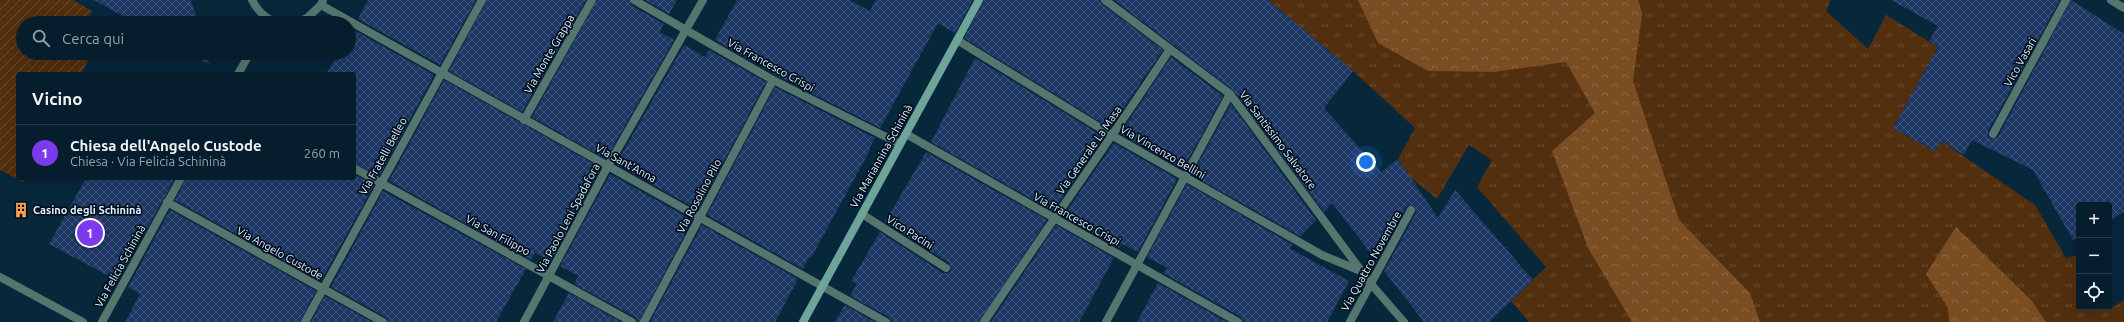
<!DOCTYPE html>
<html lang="it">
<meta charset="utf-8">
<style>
:root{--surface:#051d2c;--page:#132a38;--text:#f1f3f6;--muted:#97a2a9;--line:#263b48;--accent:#7c3aed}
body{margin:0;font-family:Ubuntu,sans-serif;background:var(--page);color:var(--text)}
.controls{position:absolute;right:12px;bottom:12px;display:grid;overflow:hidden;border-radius:4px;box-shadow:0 4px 16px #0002}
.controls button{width:36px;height:36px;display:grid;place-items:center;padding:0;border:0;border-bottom:1px solid var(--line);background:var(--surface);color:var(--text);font:20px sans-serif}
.you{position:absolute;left:1366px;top:162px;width:14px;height:14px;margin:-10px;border:3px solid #fff;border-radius:50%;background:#1a73e8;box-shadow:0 0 0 6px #1a73e833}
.badge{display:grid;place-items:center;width:26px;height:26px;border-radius:50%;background:var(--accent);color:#fff;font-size:13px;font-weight:700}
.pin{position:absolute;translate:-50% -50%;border:2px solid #fff;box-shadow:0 1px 4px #0006}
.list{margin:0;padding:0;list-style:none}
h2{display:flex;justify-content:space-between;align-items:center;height:52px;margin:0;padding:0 16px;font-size:17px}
h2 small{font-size:13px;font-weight:400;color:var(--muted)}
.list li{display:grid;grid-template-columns:26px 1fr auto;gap:12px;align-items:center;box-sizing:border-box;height:56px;padding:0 16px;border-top:1px solid var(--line)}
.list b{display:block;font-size:15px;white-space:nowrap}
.list p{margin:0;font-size:13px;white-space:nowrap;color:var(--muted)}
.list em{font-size:13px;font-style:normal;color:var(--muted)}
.icon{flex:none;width:22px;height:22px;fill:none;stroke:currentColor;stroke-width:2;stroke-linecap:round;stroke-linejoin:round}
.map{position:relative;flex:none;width:2124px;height:322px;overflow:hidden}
.search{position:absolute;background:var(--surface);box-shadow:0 4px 16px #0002;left:16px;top:16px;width:340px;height:44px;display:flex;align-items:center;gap:10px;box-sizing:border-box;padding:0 14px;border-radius:22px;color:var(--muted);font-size:15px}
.panel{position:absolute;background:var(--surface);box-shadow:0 4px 16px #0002;left:16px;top:72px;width:340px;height:108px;border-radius:4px}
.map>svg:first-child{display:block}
.grass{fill:url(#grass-tufts)}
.forest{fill:url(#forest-crowns)}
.garden{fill:url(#garden-furrows)}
.building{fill:url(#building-cross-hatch)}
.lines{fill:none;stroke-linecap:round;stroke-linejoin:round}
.street{stroke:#55766f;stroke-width:8}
.secondary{stroke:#6fa49a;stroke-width:8}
.labels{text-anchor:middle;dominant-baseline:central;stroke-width:3.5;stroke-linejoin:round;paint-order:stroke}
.street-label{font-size:11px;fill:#e0f1ff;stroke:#000f1e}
.poi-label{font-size:11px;font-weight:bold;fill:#e0f1ff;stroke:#000f1e;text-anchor:start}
</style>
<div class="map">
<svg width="2124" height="322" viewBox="0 0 2124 322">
<defs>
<pattern id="grass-tufts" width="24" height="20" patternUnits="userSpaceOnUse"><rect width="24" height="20" fill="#522f0e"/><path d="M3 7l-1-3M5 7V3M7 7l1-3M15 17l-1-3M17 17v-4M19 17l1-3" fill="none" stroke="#6b4e32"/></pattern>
<pattern id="forest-crowns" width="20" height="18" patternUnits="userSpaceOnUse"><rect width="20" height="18" fill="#7b4d22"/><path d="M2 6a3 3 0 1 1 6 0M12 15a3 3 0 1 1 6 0" fill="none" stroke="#8d6743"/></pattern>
<pattern id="garden-furrows" width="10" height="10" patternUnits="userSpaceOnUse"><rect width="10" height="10" fill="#522f0e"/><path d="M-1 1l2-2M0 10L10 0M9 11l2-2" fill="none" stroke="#6b4e32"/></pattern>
<pattern id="building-cross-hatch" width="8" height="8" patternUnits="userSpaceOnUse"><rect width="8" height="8" fill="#1d3764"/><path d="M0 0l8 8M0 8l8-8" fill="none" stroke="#3e547b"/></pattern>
</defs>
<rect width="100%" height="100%" fill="#07273b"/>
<polygon class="grass" points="1268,0 1831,0 1826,11 1868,49 1886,15 1938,47 1893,128 1934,151 1941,141 2035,205 2066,258 2079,255 2079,307 2109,307 2109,305 2111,308 2124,300 2124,322 1529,322 1511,301 1546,267 1477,187 1492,160 1469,145 1437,199 1410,177 1398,159 1415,128 1353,71"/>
<g class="forest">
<polygon points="1358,0 1638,0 1642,14 1633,81 1679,220 1750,293 1760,322 1632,322 1588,248 1552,151 1595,113 1566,62 1494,72 1428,71 1378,43"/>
<polygon points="1956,227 2031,300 2046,322 1949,322 1948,308 1926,274"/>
</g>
<polygon class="garden" points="0,0 73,0 92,11 85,23 23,23 23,53 92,53 81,74 18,74 18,178 25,178 23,182 0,170"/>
<g class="building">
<polygon points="94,0 191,0 198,23 135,23"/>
<polygon points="368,0 476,0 440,65 358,19"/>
<polygon points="487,0 586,0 522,112 449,71"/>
<polygon points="597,0 629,0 631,5 664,24 660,32 674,40 606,159 532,117"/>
<polygon points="645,0 677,0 669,14"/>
<polygon points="737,0 849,0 870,11 876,0 973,0 955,33 938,23 880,128 776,75 715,40"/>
<polygon points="984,0 1100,0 1102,4 1163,50 1110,128 964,38"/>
<polygon points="1114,0 1268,0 1353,71 1324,108 1381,172 1398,159 1438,218 1455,190 1533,280 1489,322 1424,322 1384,271 1416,213 1415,207 1410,205 1406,207 1377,261 1332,203 1324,212 1233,90"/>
<polygon points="1891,0 2060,0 1988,131 1988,137 1993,139 1998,137 2071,0 2124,34 2124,212 2109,221 2109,205 2079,205 2079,237 2073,240 2033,170 1972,140 1964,155 1941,141 1935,151 1893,128 1938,47 1929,41 1938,26"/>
<polygon points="352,29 434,75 379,176 354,163 354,74 326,74 339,53 349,53 349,35"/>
<polygon points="684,45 705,57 709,50 766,82 698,210 616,164"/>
<polygon points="189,53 206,53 209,64"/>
<polygon points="1171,57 1223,96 1183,169 1120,134"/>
<polygon points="975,58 1104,137 1053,211 931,142"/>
<polygon points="444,80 601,168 551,261 535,253 531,260 389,181"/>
<polygon points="775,87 875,138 869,149 870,150 811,258 809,257 803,269 707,215"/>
<polygon points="1231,104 1316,220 1300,236 1192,175"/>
<polygon points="1114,143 1177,179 1138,252 1122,244 1119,248 1063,216"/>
<polygon points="926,152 1047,220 979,322 891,322 889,317 850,296 857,284 851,281 880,232 943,273 948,273 951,271 949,263 885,222"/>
<polygon points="354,174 374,185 321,281 175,200 186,178 354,178"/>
<polygon points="610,174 692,220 639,322 635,317 574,284 578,276 560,266"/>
<polygon points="86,178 175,178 118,281 49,244"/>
<polygon points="1187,184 1293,245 1289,248 1349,281 1327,322 1243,322 1241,317 1163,273 1167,268 1147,257"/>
<polygon points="383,191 526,269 496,322 388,322 386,317 331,287"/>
<polygon points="170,210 316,291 300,322 125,322 140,294 128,287"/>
<polygon points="702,225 798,279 775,322 650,322"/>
<polygon points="1056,225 1114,258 1079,322 991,322"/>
<polygon points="1158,283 1227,322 1137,322"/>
<polygon points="569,293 621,322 553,322"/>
<polygon points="325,296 372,322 311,322"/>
<polygon points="845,305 875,322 835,322"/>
</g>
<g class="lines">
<g class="street">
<path d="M 252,0 C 258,12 266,20 280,23"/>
<polyline points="323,0 321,5 886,322"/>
<polyline points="634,0 773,80 900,144"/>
<polyline points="1105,0 1230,94 1371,284 1404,322"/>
<polyline points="2111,0 2124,8"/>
<polyline points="296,23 307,18 321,5"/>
<polyline points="957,40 1113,136 1185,177 1322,255 1363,272"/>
<polyline points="238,74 250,53"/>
<polyline points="524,120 592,0"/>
<polyline points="906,134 1238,322"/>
<polyline points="1993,134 2066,0"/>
<polyline points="354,168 632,322"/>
<polyline points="167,202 383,322"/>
<polyline points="862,214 946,268"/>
<polyline points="0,277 83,322"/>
<polyline points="102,322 181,178"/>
<polyline points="305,322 482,0"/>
<polyline points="524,322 608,166 703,0"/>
<polyline points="644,322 773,80"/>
<path d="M 984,322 C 1045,230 1110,141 1170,49"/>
<polyline points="1106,322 1230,94"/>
<polyline points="1350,322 1411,210"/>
</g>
<polyline class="secondary" points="803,322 979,0"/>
</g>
<defs>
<symbol id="building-bare" viewBox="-9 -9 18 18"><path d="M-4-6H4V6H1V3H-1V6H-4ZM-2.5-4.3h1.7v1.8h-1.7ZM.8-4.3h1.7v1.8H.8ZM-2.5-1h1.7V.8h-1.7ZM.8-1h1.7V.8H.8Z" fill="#f9a04d" stroke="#000f1e" stroke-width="2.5" paint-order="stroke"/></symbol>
</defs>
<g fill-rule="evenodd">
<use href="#building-bare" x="10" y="199" width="22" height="22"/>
</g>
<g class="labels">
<g class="street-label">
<text transform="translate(549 54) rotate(-60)">Via Monte Grappa</text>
<text transform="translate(2020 62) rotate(-61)">Vico Vasari</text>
<text transform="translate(771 65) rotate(29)">Via Francesco Crispi</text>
<text transform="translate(1278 140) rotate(53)">Via Santissimo Salvatore</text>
<text transform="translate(1089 150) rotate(-55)">Via Generale La Masa</text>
<text transform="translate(1163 152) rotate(30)">Via Vincenzo Bellini</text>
<text transform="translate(383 156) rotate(-61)">Via Fratelli Belleo</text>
<text transform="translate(881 156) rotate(-61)">Via Mariannina Schininà</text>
<text transform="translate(626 163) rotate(29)">Via Sant'Anna</text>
<text transform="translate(699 196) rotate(-62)">Via Rosolino Pilo</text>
<text transform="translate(568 218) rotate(-62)">Via Paolo Leni Spadafora</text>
<text transform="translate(1077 219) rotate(29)">Via Francesco Crispi</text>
<text transform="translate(910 232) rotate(32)">Vico Pacini</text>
<text transform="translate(498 235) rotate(29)">Via San Filippo</text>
<text transform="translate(280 253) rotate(29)">Via Angelo Custode</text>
<text transform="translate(1371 261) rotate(-61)">Via Quattro Novembre</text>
<text transform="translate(120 266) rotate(-61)">Via Felicia Schininà</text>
</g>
<g class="poi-label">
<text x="33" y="210">Casino degli Schininà</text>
</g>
</g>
</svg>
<div class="controls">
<button>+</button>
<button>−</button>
<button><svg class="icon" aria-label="locate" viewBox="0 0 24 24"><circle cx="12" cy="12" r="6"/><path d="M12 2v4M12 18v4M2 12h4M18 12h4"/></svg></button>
</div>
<div class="you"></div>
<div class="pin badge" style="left:90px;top:233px">1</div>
<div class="search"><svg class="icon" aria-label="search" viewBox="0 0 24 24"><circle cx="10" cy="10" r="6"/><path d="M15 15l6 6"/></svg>Cerca qui</div>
<section class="panel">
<h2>Vicino<small></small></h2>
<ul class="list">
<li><span class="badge">1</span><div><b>Chiesa dell'Angelo Custode</b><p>Chiesa · Via Felicia Schininà</p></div><em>260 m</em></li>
</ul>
</section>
</div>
